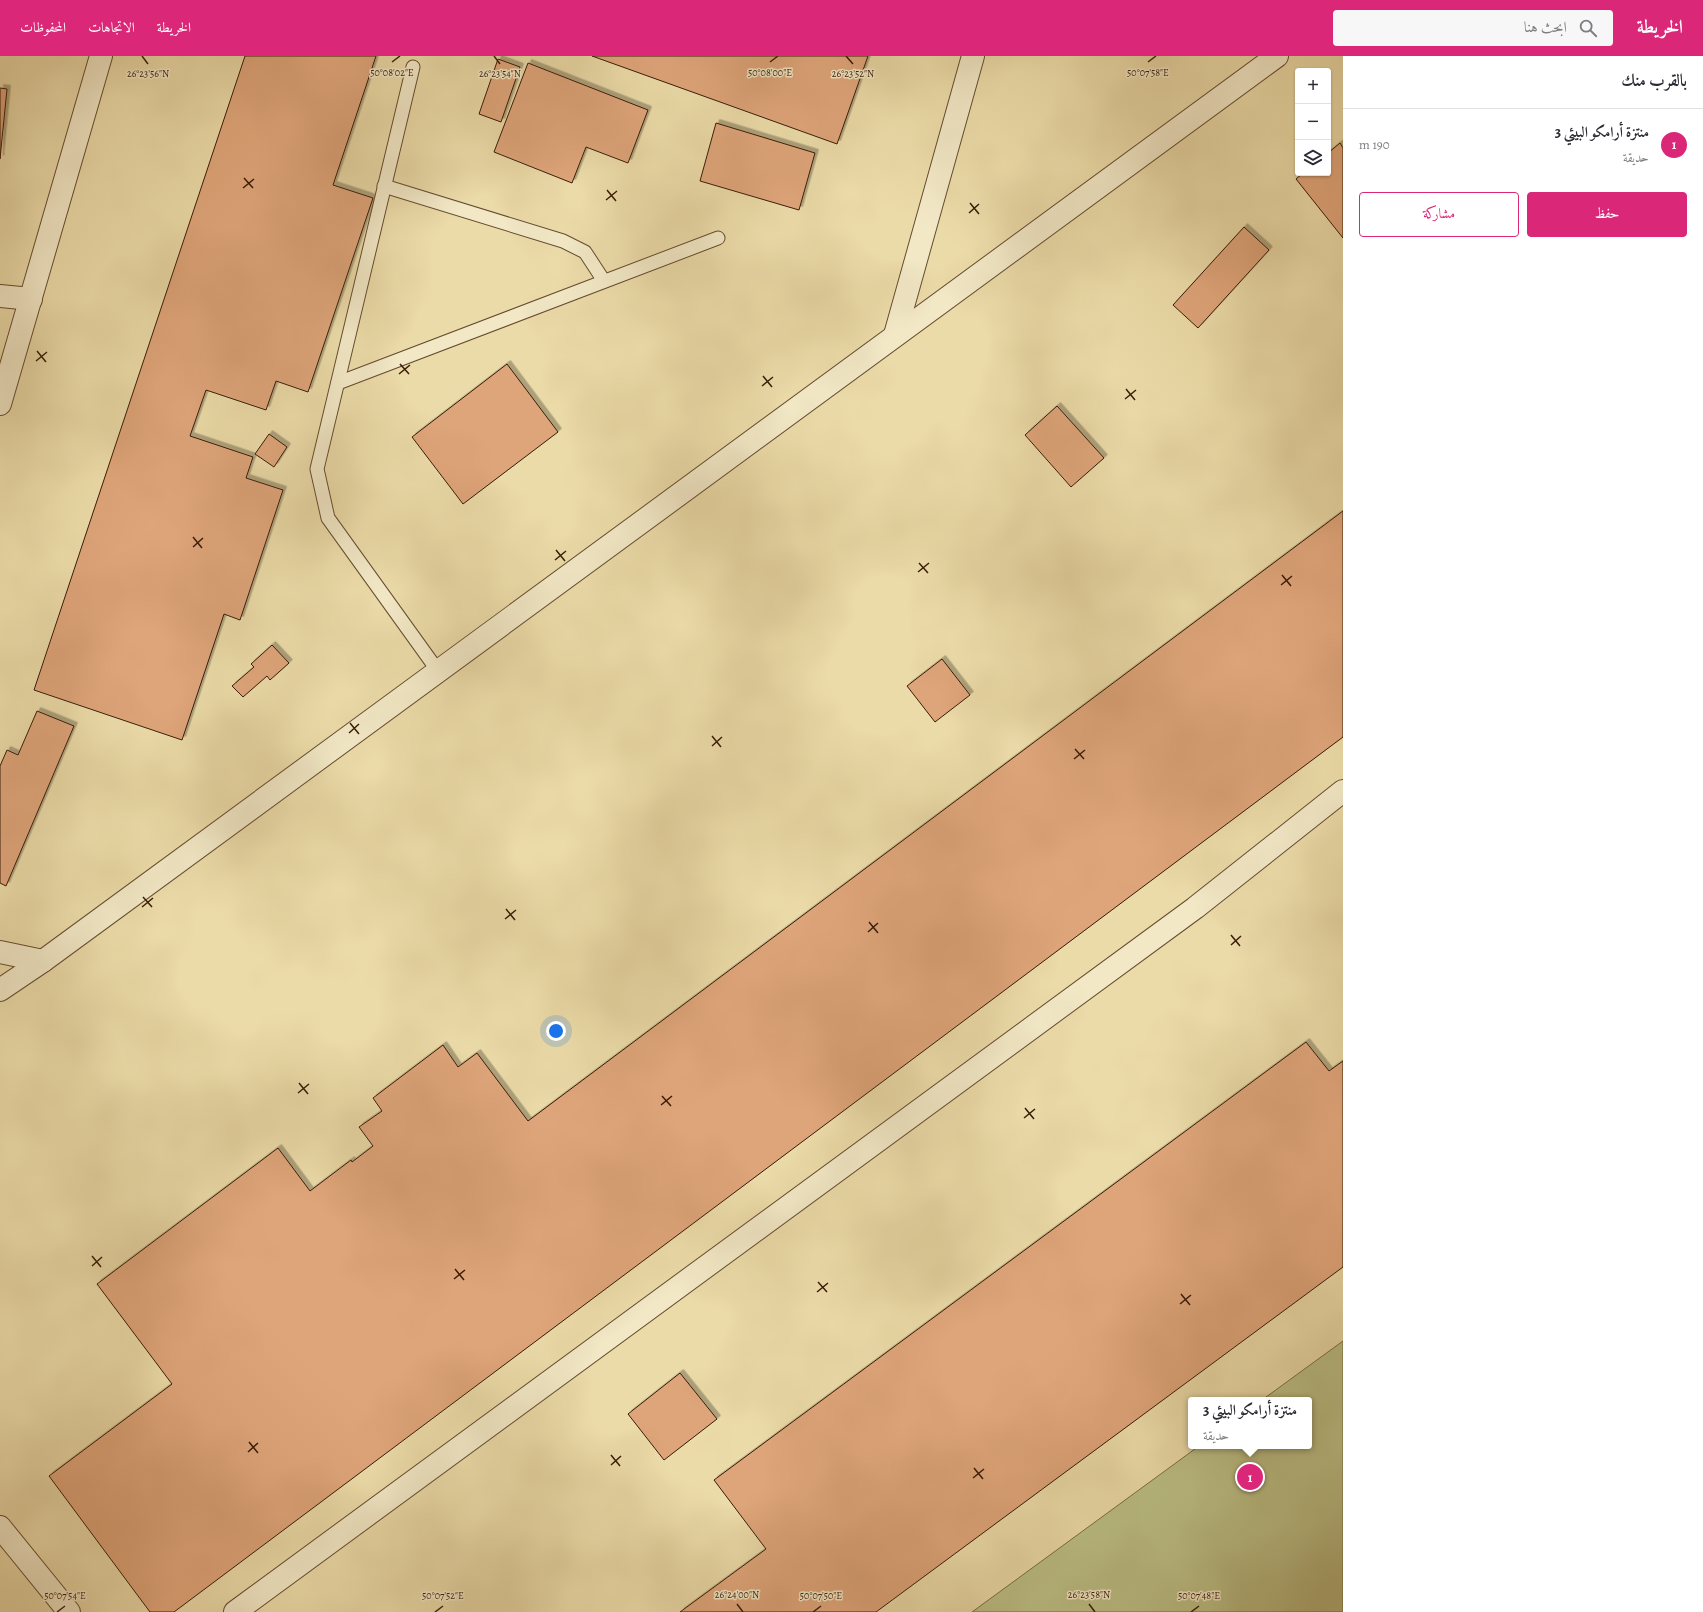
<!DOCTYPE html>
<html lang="ar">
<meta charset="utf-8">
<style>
:root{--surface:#fff;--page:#f7f7f7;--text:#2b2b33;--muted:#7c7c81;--line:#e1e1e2;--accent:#db2777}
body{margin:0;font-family:Alegreya,Amiri,serif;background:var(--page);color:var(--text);direction:rtl}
.controls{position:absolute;right:12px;top:12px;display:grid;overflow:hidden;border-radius:4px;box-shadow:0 1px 3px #0004}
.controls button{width:36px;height:36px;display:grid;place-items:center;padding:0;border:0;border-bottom:1px solid var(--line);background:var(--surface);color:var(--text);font:20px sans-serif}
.you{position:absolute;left:556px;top:975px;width:14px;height:14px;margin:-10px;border:3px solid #fff;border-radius:50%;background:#1a73e8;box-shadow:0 0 0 6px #1a73e833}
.badge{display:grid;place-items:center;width:26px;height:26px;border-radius:50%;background:var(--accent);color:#fff;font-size:13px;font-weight:700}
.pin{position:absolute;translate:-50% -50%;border:2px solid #fff;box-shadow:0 1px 4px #0006}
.popup{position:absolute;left:1188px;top:1341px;width:124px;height:52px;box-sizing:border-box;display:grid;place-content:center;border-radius:4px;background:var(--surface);filter:drop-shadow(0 1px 3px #0005);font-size:13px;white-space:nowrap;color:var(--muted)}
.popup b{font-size:15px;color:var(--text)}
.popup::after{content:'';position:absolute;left:50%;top:100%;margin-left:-8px;border:8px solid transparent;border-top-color:var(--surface)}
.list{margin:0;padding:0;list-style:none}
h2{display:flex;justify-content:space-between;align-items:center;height:52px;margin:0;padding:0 16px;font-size:17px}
h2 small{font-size:13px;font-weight:400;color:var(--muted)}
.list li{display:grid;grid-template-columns:26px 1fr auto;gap:12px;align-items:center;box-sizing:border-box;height:72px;padding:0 16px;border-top:1px solid var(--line)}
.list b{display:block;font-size:15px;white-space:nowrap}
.list p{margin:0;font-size:13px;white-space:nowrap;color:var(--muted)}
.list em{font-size:13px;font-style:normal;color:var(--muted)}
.actions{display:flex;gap:8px;padding:12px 16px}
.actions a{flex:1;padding:9px 0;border:1px solid var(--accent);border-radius:4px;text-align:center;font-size:14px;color:var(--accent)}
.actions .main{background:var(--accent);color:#fff}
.icon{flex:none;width:22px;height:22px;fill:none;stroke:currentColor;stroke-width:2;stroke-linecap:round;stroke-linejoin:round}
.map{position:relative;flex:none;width:1343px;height:1556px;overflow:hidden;direction:ltr}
header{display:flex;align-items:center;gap:24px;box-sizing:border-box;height:56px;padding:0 20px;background:var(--accent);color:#fff}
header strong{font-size:19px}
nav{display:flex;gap:22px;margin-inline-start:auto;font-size:14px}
.search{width:280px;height:36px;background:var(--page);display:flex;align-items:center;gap:10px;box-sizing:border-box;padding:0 14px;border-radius:4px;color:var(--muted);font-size:15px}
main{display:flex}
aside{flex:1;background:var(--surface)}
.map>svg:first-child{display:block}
.green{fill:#bbbf85;stroke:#7a6e46}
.building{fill:#dfa57a;stroke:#391c08;filter:url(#shadow)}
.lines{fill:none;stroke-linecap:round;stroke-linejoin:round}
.lane-casing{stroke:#664c30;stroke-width:15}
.street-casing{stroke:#664c30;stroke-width:24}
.lane{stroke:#f2e8c6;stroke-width:13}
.street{stroke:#f2e8c6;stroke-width:22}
.ticks{fill:none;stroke:#391c08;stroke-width:1.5}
.ticks-label{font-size:10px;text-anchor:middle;fill:#391c08;stroke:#f2e8c6;stroke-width:3;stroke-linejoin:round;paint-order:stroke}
</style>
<header>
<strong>الخريطة</strong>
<div class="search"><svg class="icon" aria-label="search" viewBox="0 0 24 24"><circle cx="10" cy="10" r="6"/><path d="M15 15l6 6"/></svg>ابحث هنا</div>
<nav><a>الخريطة</a><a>الاتجاهات</a><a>المحفوظات</a></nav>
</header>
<main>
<aside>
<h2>بالقرب منك<small></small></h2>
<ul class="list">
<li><span class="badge">1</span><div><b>منتزة أرامكو البيئي 3</b><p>حديقة</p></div><em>190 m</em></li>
</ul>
<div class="actions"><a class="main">حفظ</a><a>مشاركة</a></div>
</aside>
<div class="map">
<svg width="1343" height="1556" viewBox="0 0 1343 1556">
<defs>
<filter id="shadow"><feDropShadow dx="3.5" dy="-3.5" stdDeviation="0" flood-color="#0004"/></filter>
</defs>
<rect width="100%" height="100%" fill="#ebdba8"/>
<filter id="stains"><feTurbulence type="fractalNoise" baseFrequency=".005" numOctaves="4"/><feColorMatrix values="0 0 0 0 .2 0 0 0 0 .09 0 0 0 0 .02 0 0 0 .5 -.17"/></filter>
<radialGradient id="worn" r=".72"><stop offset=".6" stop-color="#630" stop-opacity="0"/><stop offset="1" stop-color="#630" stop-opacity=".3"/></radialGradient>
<polygon class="green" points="1343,1285 1343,1556 972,1556 1199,1390 1309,1390 1309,1344 1262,1344"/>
<g class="building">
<polygon points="245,0 376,0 333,129 373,142 308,336 276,325 266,354 206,334 190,380 253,401 246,422 283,434 240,564 224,558 182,684 34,634"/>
<polygon points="592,0 868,0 837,88"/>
<polygon points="498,3 520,11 501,66 479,58"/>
<polygon points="528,7 648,54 628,107 586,91 572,127 494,96"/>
<polygon points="0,32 7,33 0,103"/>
<polygon points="716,67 815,97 799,154 700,125"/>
<polygon points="1340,87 1343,92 1343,182 1296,123 1303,117 1328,117 1328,97"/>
<polygon points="1244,171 1269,194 1198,272 1173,249"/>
<polygon points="507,308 558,376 463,448 412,381"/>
<polygon points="1057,350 1104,402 1071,431 1025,379"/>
<polygon points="269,378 287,391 274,411 255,398"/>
<polygon points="1343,455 1343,681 174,1556 150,1556 49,1420 172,1328 97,1228 278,1092 310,1135 351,1104 352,1106 373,1090 359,1071 382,1055 373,1042 443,989 458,1011 477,997 528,1065"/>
<polygon points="272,589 289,607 270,624 267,620 243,641 232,630 254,611 251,608"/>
<polygon points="942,603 970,639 935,666 907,630"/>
<polygon points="37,655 74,670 6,830 0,827 0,710 7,694 18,699"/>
<polygon points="1306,986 1329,1015 1343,1005 1343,1211 876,1556 680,1556 766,1493 714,1424"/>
<polygon points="680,1317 717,1363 664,1404 628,1358"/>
</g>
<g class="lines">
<defs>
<g id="lane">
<polyline points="413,11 317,413 328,462 438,615"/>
<polyline points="384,130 563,185 585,196 604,225"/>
<polyline points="338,327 718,182"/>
</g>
<g id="street">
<polyline points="0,240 31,243"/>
<polyline points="895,279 973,0"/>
<polyline points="0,348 101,0"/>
<polyline points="0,896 43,905"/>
<polyline points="0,934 43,905 1277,0"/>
<polyline points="0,1471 69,1556"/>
<polyline points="235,1556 1195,852 1343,735"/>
</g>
</defs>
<use href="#lane" class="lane-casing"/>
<use href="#street" class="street-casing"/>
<use href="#lane" class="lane"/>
<use href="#street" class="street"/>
</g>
<path class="ticks" d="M 142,0 L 148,8M 494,0 L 500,8M 846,0 L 853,8M 392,6 L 400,0M 770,6 L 778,0M 1148,6 L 1156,0M 244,122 L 253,132M 243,132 L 254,123M 607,134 L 616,145M 606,144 L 617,135M 970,147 L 979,158M 969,157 L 979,148M 37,295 L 46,306M 36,305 L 47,296M 400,308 L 409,318M 399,318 L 410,309M 763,320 L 772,331M 762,330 L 773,321M 1126,333 L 1135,344M 1125,343 L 1136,334M 193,481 L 202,492M 193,491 L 203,482M 556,494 L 565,505M 555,504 L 566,495M 919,507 L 928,517M 918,516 L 929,507M 1282,519 L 1291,530M 1281,529 L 1292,520M 350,667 L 359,678M 349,677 L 359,668M 712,680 L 721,691M 712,690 L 722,681M 1075,693 L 1084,703M 1074,703 L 1085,694M 143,841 L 152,851M 142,851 L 153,842M 506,853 L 515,864M 505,863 L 516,854M 869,866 L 878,877M 868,876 L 878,867M 1231,879 L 1240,890M 1231,889 L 1241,880M 299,1027 L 308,1038M 298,1037 L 309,1028M 662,1040 L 671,1050M 661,1049 L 672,1040M 1025,1052 L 1034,1063M 1024,1062 L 1035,1053M 92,1200 L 101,1211M 92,1210 L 102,1201M 455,1213 L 464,1224M 454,1223 L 465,1214M 818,1226 L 827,1236M 817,1236 L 828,1227M 1181,1238 L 1190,1249M 1180,1248 L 1191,1239M 249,1386 L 258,1397M 248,1396 L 258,1387M 611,1399 L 620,1410M 611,1409 L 621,1400M 974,1412 L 983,1423M 973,1422 L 984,1413M 737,1548 L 743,1556M 1089,1548 L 1095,1556M 57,1556 L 65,1550M 435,1556 L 443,1550M 813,1556 L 821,1550M 1191,1556 L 1199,1550"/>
<g class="ticks-label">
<text x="392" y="20">50°08'02"E</text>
<text x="770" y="20">50°08'00"E</text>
<text x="1148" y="20">50°07'58"E</text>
<text x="148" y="21">26°23'56"N</text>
<text x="500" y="21">26°23'54"N</text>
<text x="853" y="21">26°23'52"N</text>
<text x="737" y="1542">26°24'00"N</text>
<text x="1089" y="1542">26°23'58"N</text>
<text x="65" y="1543">50°07'54"E</text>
<text x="443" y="1543">50°07'52"E</text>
<text x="821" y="1543">50°07'50"E</text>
<text x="1199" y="1543">50°07'48"E</text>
</g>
<rect width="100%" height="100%" filter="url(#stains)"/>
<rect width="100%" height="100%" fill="url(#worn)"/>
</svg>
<div class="controls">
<button>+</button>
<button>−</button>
<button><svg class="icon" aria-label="layers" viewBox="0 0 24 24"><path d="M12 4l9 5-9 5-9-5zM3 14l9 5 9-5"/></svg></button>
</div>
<div class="you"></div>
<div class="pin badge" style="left:1250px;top:1421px">1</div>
<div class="popup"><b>منتزة أرامكو البيئي 3</b>حديقة</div>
</div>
</main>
